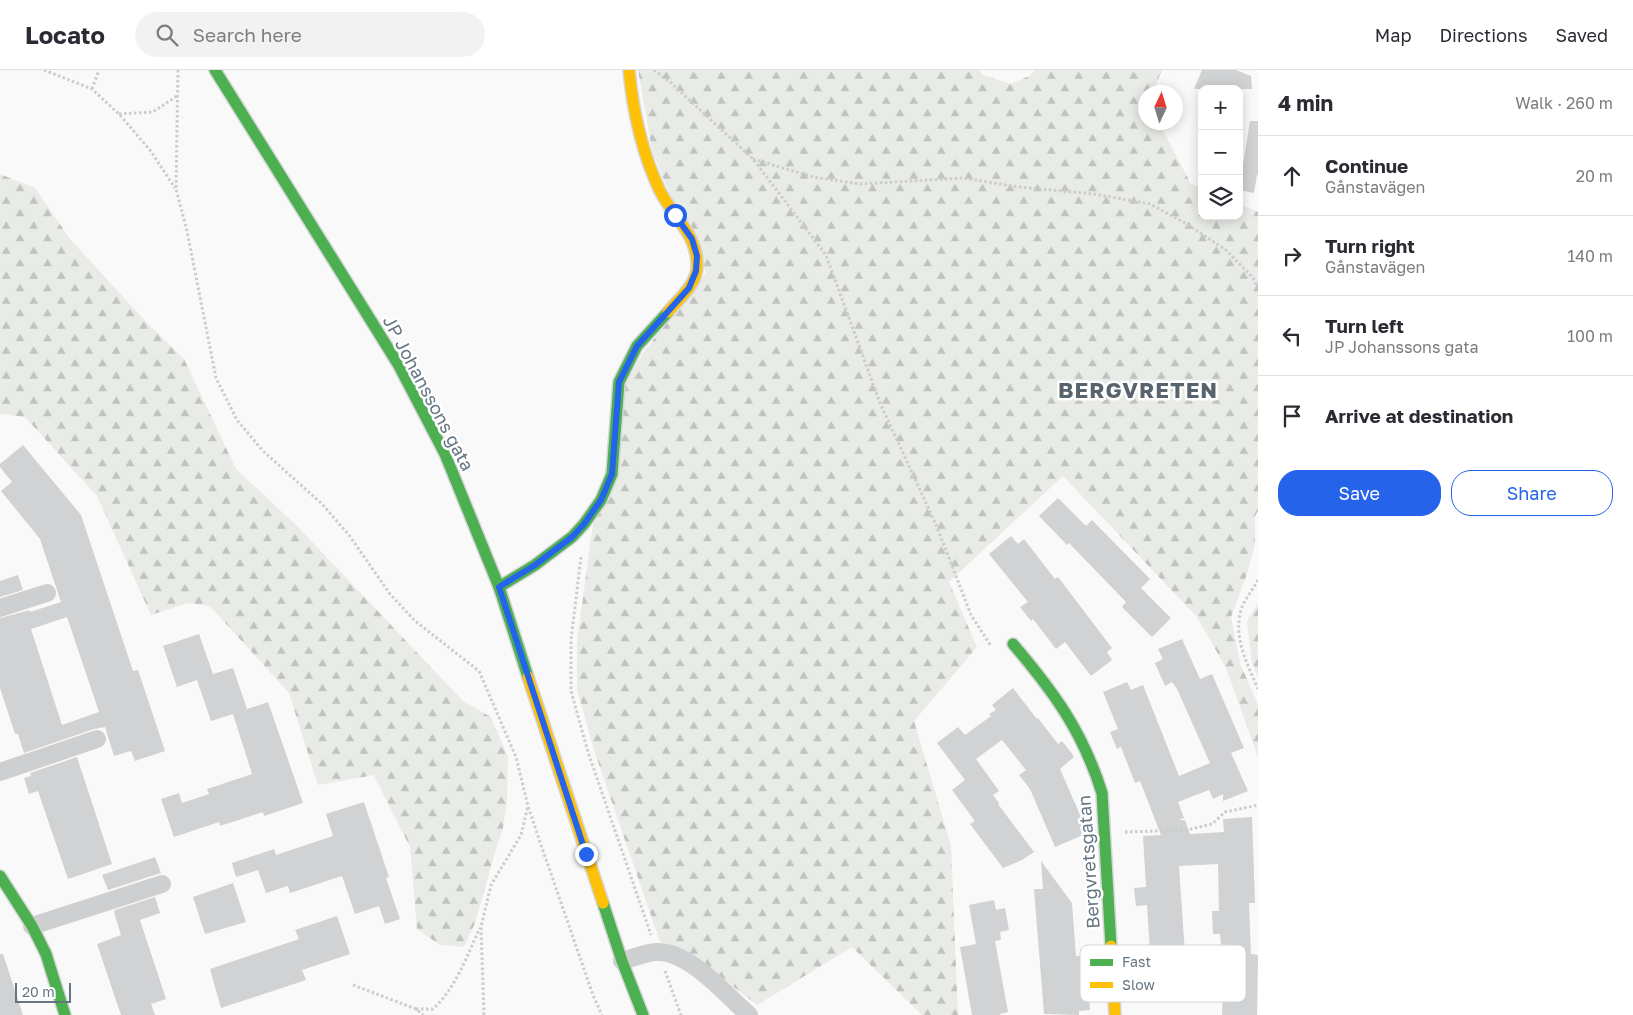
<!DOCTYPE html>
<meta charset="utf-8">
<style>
:root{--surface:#fff;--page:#f2f2f3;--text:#2b2b33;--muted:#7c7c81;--line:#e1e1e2;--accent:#2563eb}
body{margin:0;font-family:"Golos Text",sans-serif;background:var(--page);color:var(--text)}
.controls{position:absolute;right:15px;top:15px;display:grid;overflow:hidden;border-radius:10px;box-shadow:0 2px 12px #0003}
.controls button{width:45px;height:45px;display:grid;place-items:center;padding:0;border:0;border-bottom:1px solid var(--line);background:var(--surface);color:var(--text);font:25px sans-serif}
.compass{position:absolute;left:1138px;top:15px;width:45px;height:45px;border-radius:50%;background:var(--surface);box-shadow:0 2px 12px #0003;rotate:4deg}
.scale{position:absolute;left:15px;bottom:12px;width:56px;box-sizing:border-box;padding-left:5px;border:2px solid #657683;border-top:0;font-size:14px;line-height:18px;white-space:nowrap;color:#657683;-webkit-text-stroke:4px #fff;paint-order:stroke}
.stop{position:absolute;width:15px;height:15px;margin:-11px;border:4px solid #2563eb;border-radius:50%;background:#fff}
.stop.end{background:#2563eb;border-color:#fff;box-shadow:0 1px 5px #0008}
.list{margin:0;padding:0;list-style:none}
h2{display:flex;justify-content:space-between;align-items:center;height:65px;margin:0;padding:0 20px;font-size:21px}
h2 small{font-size:16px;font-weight:400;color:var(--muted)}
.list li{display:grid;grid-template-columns:32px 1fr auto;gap:15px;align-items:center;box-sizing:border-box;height:80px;padding:0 20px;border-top:1px solid var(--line)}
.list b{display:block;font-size:19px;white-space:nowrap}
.list p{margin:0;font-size:16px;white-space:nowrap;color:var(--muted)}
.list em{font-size:16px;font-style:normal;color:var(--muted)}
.actions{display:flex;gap:10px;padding:15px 20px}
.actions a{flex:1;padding:11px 0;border:1px solid var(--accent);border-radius:20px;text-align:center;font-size:18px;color:var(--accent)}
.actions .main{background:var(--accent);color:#fff}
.icon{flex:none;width:28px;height:28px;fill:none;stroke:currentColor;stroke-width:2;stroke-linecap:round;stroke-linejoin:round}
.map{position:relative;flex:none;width:1258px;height:945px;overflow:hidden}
header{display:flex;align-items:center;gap:30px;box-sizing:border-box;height:70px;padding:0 25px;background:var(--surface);border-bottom:1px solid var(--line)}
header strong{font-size:24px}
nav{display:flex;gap:28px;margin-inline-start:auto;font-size:18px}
.search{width:350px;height:45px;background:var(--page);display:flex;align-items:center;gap:12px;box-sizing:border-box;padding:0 18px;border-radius:28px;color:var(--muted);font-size:19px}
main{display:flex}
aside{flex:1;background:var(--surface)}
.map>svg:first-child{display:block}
.forest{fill:url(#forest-firs)}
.building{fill:#d0d2d3;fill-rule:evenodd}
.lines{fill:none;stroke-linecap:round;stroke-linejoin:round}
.fast-casing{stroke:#d5d6d7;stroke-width:14}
.slow-casing{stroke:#d5d6d7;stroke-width:14}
.path{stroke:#cbcccd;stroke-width:3;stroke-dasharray:2.5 2.5;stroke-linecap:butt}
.street{stroke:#cecfd0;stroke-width:18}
.fast{stroke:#4caf50;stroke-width:11}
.slow{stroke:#ffc107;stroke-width:11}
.route{stroke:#2563eb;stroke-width:6}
.labels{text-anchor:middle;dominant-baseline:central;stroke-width:5;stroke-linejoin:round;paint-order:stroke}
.street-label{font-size:18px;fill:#657683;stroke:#fff}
.district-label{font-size:22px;font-weight:bold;letter-spacing:1px;fill:#57646e;stroke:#fff}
.key{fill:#fff;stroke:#d1d6da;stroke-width:1}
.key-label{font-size:14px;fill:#657683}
</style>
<header>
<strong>Locato</strong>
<div class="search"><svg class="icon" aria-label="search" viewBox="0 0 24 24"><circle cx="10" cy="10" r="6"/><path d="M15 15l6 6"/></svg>Search here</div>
<nav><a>Map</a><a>Directions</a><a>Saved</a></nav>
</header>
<main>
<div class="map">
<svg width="1258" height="945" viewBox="0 0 1258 945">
<defs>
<pattern id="forest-firs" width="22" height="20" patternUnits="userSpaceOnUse" patternTransform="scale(1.25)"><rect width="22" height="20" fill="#e8ebe6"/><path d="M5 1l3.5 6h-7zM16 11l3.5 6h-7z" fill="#c0c3c0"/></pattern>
</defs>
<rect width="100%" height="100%" fill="#f9f9f9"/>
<g class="forest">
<polygon points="638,0 979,0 983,5 1011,14 1031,5 1034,0 1162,0 1153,22 1146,22 1146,52 1159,53 1191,114 1202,118 1202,146 1239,146 1239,134 1258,142 1258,441 1255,446 1255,474 1247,504 1231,547 1240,593 1258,635 1258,687 1226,598 1197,547 1063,406 949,512 977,577 914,651 951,776 958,945 922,945 852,877 757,935 703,893 683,882 660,872 594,680 577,619 577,572 593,453 625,314 643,283 706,203 668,120 652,80"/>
<polygon points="0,104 35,118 70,169 147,253 184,289 236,399 297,456 463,631 491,647 508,687 507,730 503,758 494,786 475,853 464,877 440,875 417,859 410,777 374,705 318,715 289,623 210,536 188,533 151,545 97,426 25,347 0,344"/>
<polygon points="1258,533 1258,607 1252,593 1247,551"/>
</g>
<g class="building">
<polygon points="1202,0 1236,0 1251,6 1252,19 1194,19"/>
<polygon points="1250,51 1258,51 1258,105 1257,105 1254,123 1239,120"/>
<path d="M 23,375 L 81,445 L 133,601 L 138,600 L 165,681 L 135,691 L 131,681 L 114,686 L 105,657 L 94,659 L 24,683 L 18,664 L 15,664 L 0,618 L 0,548 L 30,540 L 30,542 L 61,532 L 40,469 L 1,421 L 12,412 L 0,397 L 0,394 ZM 67,547 L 99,642 L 62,655 L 31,559 Z"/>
<polygon points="1058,428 1086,456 1092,450 1150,509 1141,518 1171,548 1152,567 1122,537 1126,532 1069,473 1067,475 1039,446"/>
<polygon points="1011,466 1018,474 1024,469 1055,509 1058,507 1112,578 1107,582 1112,590 1091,606 1065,572 1056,579 1033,549 1031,551 1020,537 1028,532 989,484"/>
<polygon points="18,505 23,520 0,527 0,511"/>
<polygon points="199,564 213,604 233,598 247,639 268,632 303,733 264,746 263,742 220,756 219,752 174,767 161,729 179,723 182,733 209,724 207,719 252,704 233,644 211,651 197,610 177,617 163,576"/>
<polygon points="1182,569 1200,609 1212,604 1244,678 1231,683 1248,721 1223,731 1223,724 1213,729 1209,720 1178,732 1184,748 1179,750 1185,750 1190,764 1224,762 1223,749 1252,747 1255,833 1249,833 1251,884 1258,885 1257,945 1222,945 1225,874 1221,875 1220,864 1213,864 1212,841 1219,841 1218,794 1179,796 1188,928 1142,932 1141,914 1152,913 1147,835 1136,836 1134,818 1146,817 1143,766 1161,765 1140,711 1135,713 1121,677 1117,679 1110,662 1118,659 1103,622 1127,612 1131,620 1143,615 1179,706 1210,693 1177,619 1172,612 1165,616 1155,593 1163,589 1158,579"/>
<polygon points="1013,618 1037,649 1038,648 1058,674 1062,671 1073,685 1074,687 1060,699 1088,763 1055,777 1030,719 1019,705 1026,700 1002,670 976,689 999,721 993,725 999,733 998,734 1034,782 1022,790 1003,798 970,754 975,751 952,720 965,710 937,673 958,657 965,665 991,646 989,644 996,640 992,635"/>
<polygon points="77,687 112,794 68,809 38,721 29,724 24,708 31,706 30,703"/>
<polygon points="364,732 389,807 386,808 400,849 385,854 379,836 355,844 342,806 290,823 288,816 266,823 258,800 236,807 232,793 274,779 276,785 333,766 326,744"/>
<polygon points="155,787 161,803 108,820 102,805"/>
<polygon points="1041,791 1072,833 1076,886 1087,885 1090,940 1079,941 1079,945 1044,944 1034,819 1043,819"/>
<polygon points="233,813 246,852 205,864 193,827"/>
<polygon points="155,827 160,843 140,850 166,929 151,934 155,945 121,945 97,874 121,865 114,842 115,840"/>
<polygon points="994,830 996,840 1005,838 1009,860 1000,862 1001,870 995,871 1008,942 1000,944 1000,945 972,945 960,877 976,874 969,835"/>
<polygon points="337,846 350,884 302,900 306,910 221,938 210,899 299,869 295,860"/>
<polygon points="0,884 3,884 23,945 0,945"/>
</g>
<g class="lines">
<defs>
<g id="fast">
<polyline points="215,0 398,294 445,384 499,517 528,607"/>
<polyline points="499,517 535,495 572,467 584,454 601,430 612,404 619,312 637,276 668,242"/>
<path d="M 1013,574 C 1054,622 1083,662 1102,723 L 1111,876"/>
<polyline points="0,806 32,856 46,884 65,945"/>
<polyline points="603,833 622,891 643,945"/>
</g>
<g id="slow">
<path d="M 629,0 C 633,42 642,83 660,121 C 673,147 699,166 697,198 C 696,215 678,230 668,242"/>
<polyline points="528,607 603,833"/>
<polyline points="1111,876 1115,945"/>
</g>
</defs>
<use href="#fast" class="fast-casing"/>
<use href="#slow" class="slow-casing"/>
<g class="path">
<polyline points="44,0 92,19 119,44 150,80 175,118"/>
<polyline points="178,0 176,119 187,161 216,308 237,350 263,381 322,434 349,465 390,524 415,551 479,601 516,687 528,736 541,775 593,925 602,945"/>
<polyline points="654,0 670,12 753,89 826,185 880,333 937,457 971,545 991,576"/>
<polyline points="92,19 99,0"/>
<polyline points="119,44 153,42 177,26"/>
<polyline points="753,89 813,107 860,114 963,108 1018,117 1094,124 1150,134 1185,153 1226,180 1253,208 1258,217"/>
<polyline points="581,487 571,570 571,621 588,682 651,865"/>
<path d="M 1258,510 C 1253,519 1246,528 1242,537 C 1232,566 1247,593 1258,619"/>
<polyline points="1125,762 1187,760 1212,754 1225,742 1258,735"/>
<polyline points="665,901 681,945"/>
<polyline points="353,915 416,939 423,945"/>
<path d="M 416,939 L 433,939 C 456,918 467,885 480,858"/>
<polyline points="484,945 481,857 491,815 521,765 528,736"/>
</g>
<g class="street">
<polyline points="0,538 47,523"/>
<polyline points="0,702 97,669"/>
<polyline points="32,856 162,814"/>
<path d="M 622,891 C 634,888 648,881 659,882 C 691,883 726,925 749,945"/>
</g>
<use href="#fast" class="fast"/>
<use href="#slow" class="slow"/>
</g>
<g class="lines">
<polyline class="route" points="586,784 499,517 535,495 572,467 584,454 601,430 612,404 619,312 637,276 689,218 696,201 697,186 692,169 675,145"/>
</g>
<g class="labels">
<g class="street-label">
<text transform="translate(429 323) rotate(62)">JP Johanssons gata</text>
<text transform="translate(1088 792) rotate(-94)">Bergvretsgatan</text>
</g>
<g class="district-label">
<text x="1138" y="319">BERGVRETEN</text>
</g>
</g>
<rect x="1080" y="875" width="166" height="57" rx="8" class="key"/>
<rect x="1090" y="889" width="23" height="7" fill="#4caf50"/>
<rect x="1090" y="912" width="23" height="6" fill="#ffc107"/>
<g class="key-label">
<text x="1122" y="897">Fast</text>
<text x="1122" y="920">Slow</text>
</g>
</svg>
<div class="controls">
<button>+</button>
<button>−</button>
<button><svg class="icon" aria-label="layers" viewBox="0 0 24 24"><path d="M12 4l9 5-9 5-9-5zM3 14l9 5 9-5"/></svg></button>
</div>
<svg class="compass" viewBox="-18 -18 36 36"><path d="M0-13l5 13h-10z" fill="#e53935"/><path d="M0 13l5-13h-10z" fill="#7c7c81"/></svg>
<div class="scale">20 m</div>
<div class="stop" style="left:675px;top:145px"></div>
<div class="stop end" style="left:586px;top:784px"></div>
</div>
<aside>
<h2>4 min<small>Walk · 260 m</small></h2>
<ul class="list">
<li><svg class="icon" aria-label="ahead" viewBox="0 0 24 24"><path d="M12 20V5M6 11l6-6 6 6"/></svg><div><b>Continue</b><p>Gånstavägen</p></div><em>20 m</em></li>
<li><svg class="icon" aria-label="right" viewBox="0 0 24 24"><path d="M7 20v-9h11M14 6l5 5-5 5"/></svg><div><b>Turn right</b><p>Gånstavägen</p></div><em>140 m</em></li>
<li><svg class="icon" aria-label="left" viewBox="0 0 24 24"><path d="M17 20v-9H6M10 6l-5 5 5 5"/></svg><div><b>Turn left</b><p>JP Johanssons gata</p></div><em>100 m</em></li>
<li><svg class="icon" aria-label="arrive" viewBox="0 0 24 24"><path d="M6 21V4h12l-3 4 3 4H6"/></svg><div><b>Arrive at destination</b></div></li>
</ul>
<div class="actions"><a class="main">Save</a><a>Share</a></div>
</aside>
</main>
